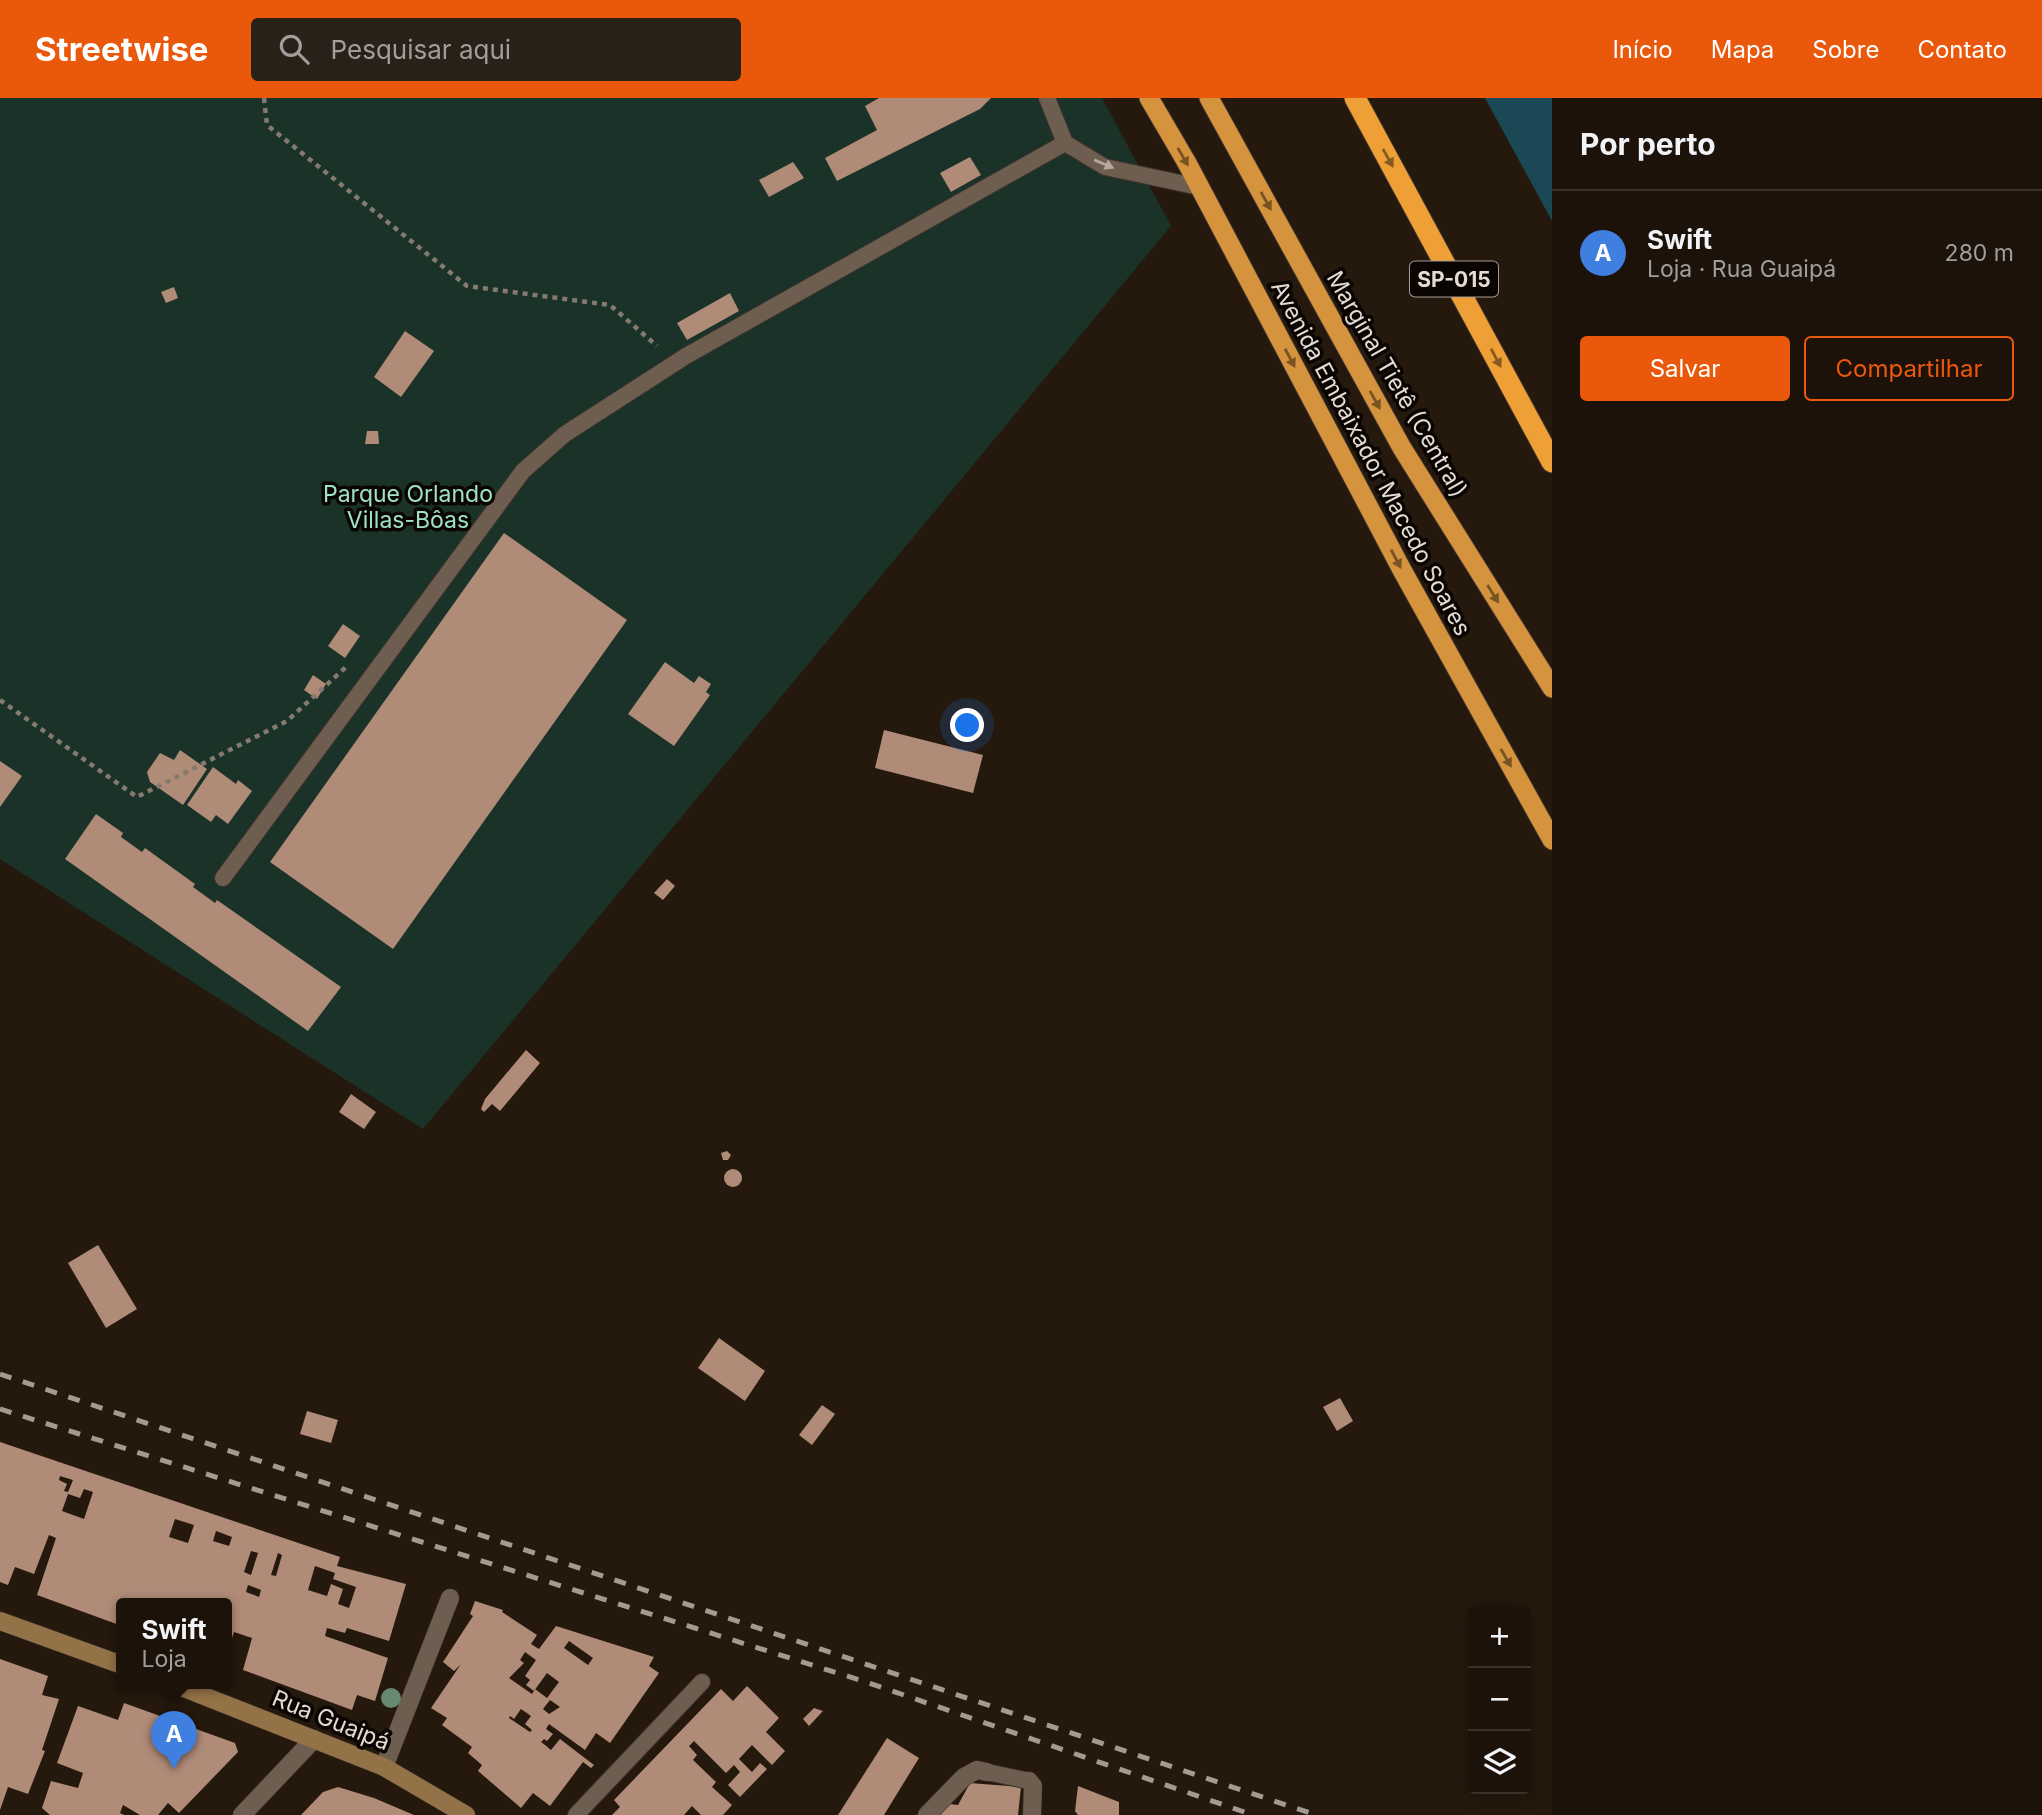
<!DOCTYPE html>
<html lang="pt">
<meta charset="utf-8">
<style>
:root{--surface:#1c1209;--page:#292017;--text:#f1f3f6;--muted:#a09e9c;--line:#3a322a;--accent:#ea580c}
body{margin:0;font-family:Inter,sans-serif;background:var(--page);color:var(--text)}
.controls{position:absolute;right:21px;bottom:21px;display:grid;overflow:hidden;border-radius:7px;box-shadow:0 4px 18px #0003}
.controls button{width:63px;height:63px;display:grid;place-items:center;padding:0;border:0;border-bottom:2px solid var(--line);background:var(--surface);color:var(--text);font:35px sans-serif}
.you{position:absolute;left:968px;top:628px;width:24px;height:24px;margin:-18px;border:5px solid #fff;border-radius:50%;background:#1a73e8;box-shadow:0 0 0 10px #1a73e833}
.badge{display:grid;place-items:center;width:46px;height:46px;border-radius:50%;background:var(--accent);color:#fff;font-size:23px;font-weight:700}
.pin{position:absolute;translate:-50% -58px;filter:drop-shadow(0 2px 4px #0008)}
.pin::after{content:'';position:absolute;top:37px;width:24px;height:21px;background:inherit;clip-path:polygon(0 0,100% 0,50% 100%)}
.popup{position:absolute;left:116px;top:1500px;width:116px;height:91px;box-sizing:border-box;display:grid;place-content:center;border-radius:7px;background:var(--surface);filter:drop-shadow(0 2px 5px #0005);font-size:23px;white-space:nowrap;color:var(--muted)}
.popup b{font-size:26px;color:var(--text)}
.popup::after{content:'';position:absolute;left:50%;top:100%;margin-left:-14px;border:14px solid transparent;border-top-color:var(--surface)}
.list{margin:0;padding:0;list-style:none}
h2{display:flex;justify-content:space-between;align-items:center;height:91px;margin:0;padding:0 28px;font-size:30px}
h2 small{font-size:23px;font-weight:400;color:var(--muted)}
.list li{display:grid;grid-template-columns:46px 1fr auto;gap:21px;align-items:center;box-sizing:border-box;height:126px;padding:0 28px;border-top:2px solid var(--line)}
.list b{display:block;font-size:26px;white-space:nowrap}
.list p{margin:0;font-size:23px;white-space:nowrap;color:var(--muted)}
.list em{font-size:23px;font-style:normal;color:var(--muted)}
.actions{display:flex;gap:14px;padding:21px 28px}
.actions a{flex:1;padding:16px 0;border:2px solid var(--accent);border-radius:7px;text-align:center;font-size:24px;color:var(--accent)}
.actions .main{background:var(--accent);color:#fff}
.icon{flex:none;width:38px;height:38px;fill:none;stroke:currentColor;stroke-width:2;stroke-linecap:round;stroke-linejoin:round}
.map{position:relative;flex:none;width:1552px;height:1717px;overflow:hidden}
header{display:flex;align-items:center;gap:42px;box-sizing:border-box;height:98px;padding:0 35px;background:var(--accent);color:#fff}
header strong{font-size:33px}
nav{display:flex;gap:38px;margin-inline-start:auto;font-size:24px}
.search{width:490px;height:63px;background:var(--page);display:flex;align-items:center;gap:18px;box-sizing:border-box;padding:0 24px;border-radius:7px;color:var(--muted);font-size:26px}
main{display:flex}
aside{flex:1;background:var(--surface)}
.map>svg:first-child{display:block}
.green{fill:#1b3228}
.water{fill:#1a4854}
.building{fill:#b08b78;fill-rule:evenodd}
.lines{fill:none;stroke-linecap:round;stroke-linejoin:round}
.service-casing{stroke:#3d332e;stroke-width:18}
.minor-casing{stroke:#3d332e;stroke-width:19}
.secondary-casing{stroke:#3d332e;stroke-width:19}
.trunk-casing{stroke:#3d332e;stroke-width:21}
.motorway-casing{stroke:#3d332e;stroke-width:23}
.path{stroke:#857a70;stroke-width:4.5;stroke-dasharray:5 5;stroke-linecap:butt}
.service{stroke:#6e5e50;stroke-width:16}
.minor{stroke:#6e5e50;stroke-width:18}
.secondary{stroke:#947248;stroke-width:18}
.trunk{stroke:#d4933c;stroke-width:19}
.motorway{stroke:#eea037;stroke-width:21}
.rail{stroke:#a49a90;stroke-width:5;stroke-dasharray:12 12;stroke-linecap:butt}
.tree{fill:#678871}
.oneway{fill:#795322}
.oneway2{fill:#875a1f}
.oneway3{fill:#b5a99f}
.labels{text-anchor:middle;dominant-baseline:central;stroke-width:7;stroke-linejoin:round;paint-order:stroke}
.shield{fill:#0a0502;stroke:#a39b94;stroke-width:2}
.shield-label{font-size:21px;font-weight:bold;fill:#e4dbd3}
.street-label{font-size:23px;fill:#e4dbd3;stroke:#0a0502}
.park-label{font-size:23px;fill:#9de3c3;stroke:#0a0502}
</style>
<header>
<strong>Streetwise</strong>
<div class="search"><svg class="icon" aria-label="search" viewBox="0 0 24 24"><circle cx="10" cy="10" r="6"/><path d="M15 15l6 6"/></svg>Pesquisar aqui</div>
<nav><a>Início</a><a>Mapa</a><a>Sobre</a><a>Contato</a></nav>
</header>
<main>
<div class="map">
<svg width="1552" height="1717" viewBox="0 0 1552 1717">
<rect width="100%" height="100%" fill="#25180c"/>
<polygon class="green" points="0,0 1102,0 1171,128 423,1031 0,761"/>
<polygon class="water" points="1485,0 1552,0 1552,123"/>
<g class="building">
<polygon points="879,0 991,0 980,11 837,83 825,60 877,32 865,8"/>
<polygon points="970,59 981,77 951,94 940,75"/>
<polygon points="793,64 804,80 769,99 759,82"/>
<polygon points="174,189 178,200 166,205 161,194"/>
<polygon points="730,195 739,213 687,242 677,225"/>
<polygon points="405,233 434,253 401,299 374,279"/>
<polygon points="367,333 378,333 379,346 365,346"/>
<polygon points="504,435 627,522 393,851 270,764"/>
<polygon points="343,526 360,538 345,560 328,548"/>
<polygon points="665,564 694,585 699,578 711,586 706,594 710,597 674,648 628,616"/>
<polygon points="313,577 326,586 317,601 304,592"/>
<polygon points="884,632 983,657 973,695 875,670"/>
<polygon points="180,652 207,671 183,707 150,684 147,674 160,655 174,662"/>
<polygon points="0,663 22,678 0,709"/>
<polygon points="213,669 236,686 238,682 252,693 228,726 216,717 211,724 187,707"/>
<polygon points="96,716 123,735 121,739 142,754 145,750 195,786 193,789 215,805 217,802 341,889 308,933 65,761"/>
<polygon points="667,781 675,788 663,802 654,795"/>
<polygon points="526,952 540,965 500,1013 492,1006 484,1014 481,1011 485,1001"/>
<polygon points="351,996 376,1014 364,1031 339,1014"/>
<polygon points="727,1053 731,1057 728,1062 723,1062 721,1055"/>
<circle cx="733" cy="1080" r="9"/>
<polygon points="98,1147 137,1211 106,1230 68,1165"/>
<polygon points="719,1240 765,1273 745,1303 698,1270"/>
<polygon points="1340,1300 1353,1323 1337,1333 1323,1309"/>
<polygon points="822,1307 835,1316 812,1347 799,1337"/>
<polygon points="307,1313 338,1322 331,1345 300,1336"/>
<path d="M 0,1344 L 340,1459 L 337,1468 L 406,1486 L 389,1543 L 347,1530 L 345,1535 L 327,1530 L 325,1538 L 388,1560 L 375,1603 L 357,1597 L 352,1612 L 243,1572 L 252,1540 L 234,1534 L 227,1555 L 227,1505 L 122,1505 L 122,1528 L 37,1497 L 56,1440 L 49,1437 L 34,1476 L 15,1469 L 8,1487 L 0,1484 ZM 60,1378 L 73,1382 L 68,1394 L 64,1393 L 67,1386 L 59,1382 ZM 84,1391 L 93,1394 L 84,1421 L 62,1413 L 68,1396 L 80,1400 ZM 175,1421 L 194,1427 L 188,1445 L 169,1439 ZM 216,1433 L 232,1439 L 229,1448 L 213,1443 ZM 251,1453 L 258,1455 L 251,1477 L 244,1474 ZM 278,1455 L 282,1457 L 276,1478 L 271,1477 ZM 315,1468 L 335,1475 L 333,1481 L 356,1489 L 349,1510 L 338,1506 L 343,1491 L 331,1486 L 327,1498 L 308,1492 ZM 248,1487 L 261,1492 L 259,1499 L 246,1494 Z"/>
<path d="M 475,1503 L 503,1512 L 502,1514 L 537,1537 L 531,1546 L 539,1551 L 556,1528 L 654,1559 L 649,1568 L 659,1575 L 610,1645 L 596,1635 L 585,1652 L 549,1626 L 546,1631 L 553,1636 L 547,1643 L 544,1641 L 541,1644 L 545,1647 L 551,1652 L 560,1641 L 594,1667 L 591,1670 L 583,1664 L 550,1708 L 533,1695 L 521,1710 L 478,1673 L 482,1667 L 468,1655 L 472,1649 L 442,1627 L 447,1620 L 431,1610 L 461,1566 L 454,1573 L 443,1564 L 473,1518 L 470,1516 ZM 569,1543 L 593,1560 L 588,1567 L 564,1550 ZM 525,1554 L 536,1562 L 525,1578 L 530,1582 L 526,1587 L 534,1593 L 547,1575 L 559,1584 L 547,1600 L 535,1591 L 532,1596 L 509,1580 L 524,1565 L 520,1562 ZM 550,1602 L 560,1609 L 549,1616 L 543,1611 ZM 521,1611 L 531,1618 L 525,1626 L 532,1632 L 530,1634 L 509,1620 L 510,1618 L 514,1621 Z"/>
<polygon points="0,1561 48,1578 42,1597 59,1601 42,1652 45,1653 28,1696 8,1689 0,1712"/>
<polygon points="747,1588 779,1620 766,1634 785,1653 772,1667 752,1647 739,1661 752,1674 760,1665 767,1671 740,1699 728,1687 740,1674 734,1667 726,1675 694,1643 689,1648 697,1657 693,1662 716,1684 712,1689 732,1707 723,1717 701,1717 692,1708 684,1717 612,1717 620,1709 614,1702 721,1591 733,1603"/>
<polygon points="124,1605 235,1645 238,1654 179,1715 168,1705 158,1717 140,1717 123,1707 120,1715 124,1717 50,1717 42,1710 51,1683 78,1690 83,1675 57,1665 78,1608 118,1622"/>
<polygon points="814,1610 823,1613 809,1628 803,1621"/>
<polygon points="887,1640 919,1660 884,1717 838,1717"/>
<polygon points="970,1685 1021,1689 1018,1717 940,1717 950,1706 958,1707"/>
<polygon points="1078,1688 1119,1704 1119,1717 1078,1717 1075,1713"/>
<polygon points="338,1689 374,1700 414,1717 301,1717 323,1694"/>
</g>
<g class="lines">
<defs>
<g id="service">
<polyline points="1047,0 1065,45 1105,69 1199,89"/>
<polyline points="223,780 523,373 565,336 686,258 1065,45"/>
<polyline points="987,1674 1029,1683"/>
<polyline points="576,1717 702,1584"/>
</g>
<g id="minor">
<polyline points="384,1669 450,1500"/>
<polyline points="1029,1683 1033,1688 1032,1717"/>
<polyline points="242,1717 314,1641"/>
<polyline points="927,1717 964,1679 977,1672 987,1674"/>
</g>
<g id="secondary">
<polyline points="0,1523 122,1567"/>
<polyline points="171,1585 384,1669 466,1717"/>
</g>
<g id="trunk">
<polyline points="1149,0 1187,65 1402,472 1552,742"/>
<polyline points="1209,0 1402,350 1552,590"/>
</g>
<polyline id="motorway" points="1355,0 1552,364"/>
</defs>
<use href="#service" class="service-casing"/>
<use href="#minor" class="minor-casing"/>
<use href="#secondary" class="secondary-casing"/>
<use href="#trunk" class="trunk-casing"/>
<use href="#motorway" class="motorway-casing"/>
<g class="path">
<polyline points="264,0 267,27 467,188 610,207 657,248"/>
<polyline points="0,602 137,699 287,623 346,569"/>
</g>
<use href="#service" class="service"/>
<use href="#minor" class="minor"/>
<use href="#secondary" class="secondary"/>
<use href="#trunk" class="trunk"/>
<use href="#motorway" class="motorway"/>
<g class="rail">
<polyline points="0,1276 1316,1717"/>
<polyline points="0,1311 866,1584 1253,1717"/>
</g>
</g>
<circle class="tree" cx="391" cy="1600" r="10"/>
<defs><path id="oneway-solid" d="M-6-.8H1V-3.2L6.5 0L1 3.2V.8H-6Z" transform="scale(1.75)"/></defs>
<g class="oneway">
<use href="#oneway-solid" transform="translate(1183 59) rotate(60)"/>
<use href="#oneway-solid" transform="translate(1266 103) rotate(61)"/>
<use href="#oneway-solid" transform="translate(1290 260) rotate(62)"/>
<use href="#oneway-solid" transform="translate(1375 302) rotate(61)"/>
<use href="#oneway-solid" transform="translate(1396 461) rotate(62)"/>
<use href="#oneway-solid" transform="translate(1493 496) rotate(58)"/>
<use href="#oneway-solid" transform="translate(1506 660) rotate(60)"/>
</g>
<g class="oneway2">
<use href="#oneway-solid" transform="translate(1388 60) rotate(61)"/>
<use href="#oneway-solid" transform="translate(1496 260) rotate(62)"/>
</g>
<use class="oneway3" href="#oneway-solid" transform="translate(1104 66) rotate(23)"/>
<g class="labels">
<rect class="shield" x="1410" y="163.5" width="88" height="35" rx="5"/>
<g class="shield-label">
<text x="1454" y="181">SP-015</text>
</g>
<g class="street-label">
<text transform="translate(1397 286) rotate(60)">Marginal Tietê (Central)</text>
<text transform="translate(1371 360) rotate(62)">Avenida Embaixador Macedo Soares</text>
<text transform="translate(331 1622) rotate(22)">Rua Guaipá</text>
</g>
<g class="park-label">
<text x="408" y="396">Parque Orlando<tspan x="408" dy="26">Villas-Bôas</tspan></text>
</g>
</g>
</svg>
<div class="controls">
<button>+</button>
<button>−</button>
<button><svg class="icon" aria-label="layers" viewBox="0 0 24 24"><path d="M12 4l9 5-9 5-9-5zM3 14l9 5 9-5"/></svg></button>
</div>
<div class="you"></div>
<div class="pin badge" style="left:174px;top:1671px;background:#3f7fe0">A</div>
<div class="popup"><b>Swift</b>Loja</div>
</div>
<aside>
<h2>Por perto<small></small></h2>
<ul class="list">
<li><span class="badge" style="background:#3f7fe0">A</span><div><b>Swift</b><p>Loja · Rua Guaipá</p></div><em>280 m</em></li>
</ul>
<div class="actions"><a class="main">Salvar</a><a>Compartilhar</a></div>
</aside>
</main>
